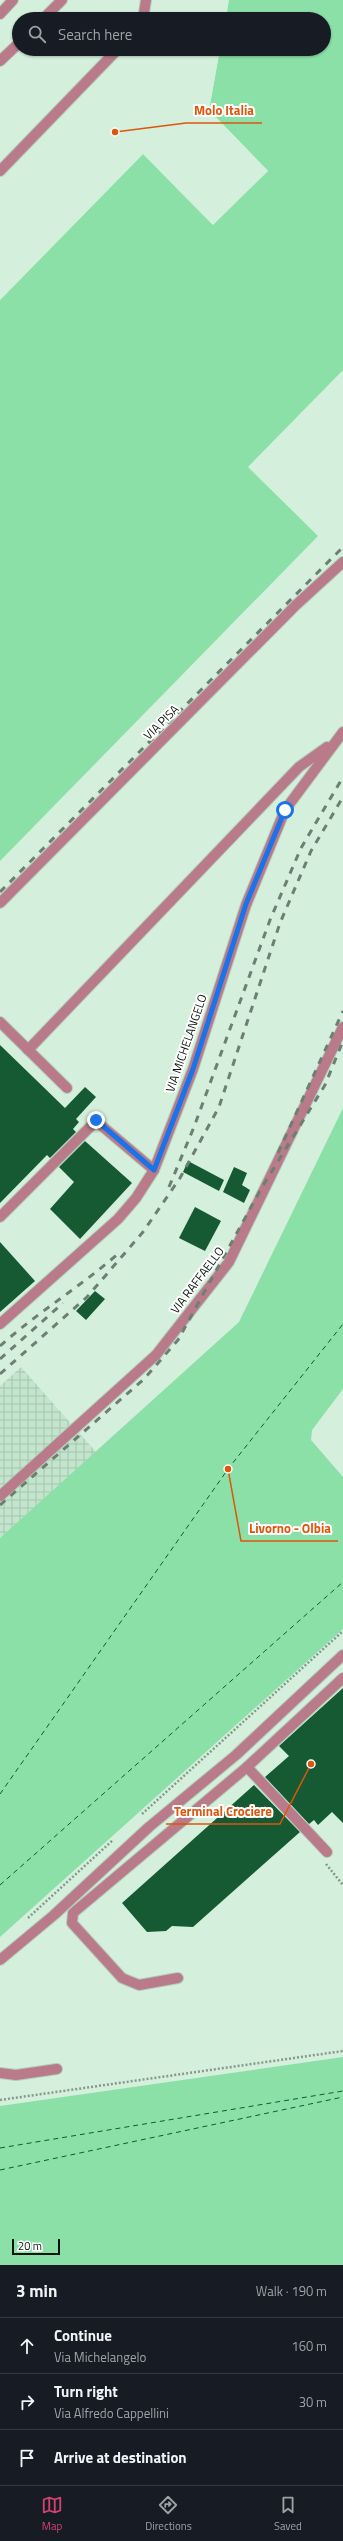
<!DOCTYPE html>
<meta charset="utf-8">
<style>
:root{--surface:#171b24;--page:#20242c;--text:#f1f3f6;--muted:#9ea1a6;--line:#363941;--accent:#d14370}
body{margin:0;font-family:"Titillium Web",sans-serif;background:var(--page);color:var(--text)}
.scale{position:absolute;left:12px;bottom:10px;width:48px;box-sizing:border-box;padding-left:4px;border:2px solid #0c150f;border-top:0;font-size:11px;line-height:14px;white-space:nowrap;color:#0c150f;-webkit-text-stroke:3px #fff;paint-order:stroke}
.stop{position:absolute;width:12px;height:12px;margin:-9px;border:3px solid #1a73e8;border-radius:50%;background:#fff}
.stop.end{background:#1a73e8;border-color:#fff;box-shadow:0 1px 4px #0008}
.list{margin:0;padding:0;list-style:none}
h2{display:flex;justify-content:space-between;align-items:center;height:52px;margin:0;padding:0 16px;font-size:17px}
h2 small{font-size:13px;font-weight:400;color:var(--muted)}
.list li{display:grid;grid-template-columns:26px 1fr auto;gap:12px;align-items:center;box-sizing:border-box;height:56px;padding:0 16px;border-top:1px solid var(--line)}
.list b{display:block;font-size:15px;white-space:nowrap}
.list p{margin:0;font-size:13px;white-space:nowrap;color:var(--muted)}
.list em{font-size:13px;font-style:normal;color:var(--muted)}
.icon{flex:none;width:22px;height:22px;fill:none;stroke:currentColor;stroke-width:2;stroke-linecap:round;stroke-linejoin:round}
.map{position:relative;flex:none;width:343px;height:2265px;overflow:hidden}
.search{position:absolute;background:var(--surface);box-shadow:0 1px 3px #0004;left:12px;right:12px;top:12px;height:44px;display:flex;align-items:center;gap:10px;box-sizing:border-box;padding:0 14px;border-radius:22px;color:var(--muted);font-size:15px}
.sheet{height:220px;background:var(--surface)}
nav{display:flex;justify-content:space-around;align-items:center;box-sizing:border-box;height:56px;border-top:1px solid var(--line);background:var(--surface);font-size:11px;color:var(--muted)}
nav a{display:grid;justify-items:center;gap:2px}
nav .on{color:var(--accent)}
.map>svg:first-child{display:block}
.industrial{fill:url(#industrial-grid)}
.water{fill:#8be0a8}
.pier{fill:#d4efdb}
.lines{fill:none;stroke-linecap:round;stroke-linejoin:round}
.ferry{stroke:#175632;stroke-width:1;stroke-dasharray:5 4;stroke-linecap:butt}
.building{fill:#165a34}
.minor-casing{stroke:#b4ccba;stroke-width:12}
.path{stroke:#869a8b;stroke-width:2.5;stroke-dasharray:2 2;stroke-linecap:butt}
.minor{stroke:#b97b89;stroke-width:10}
.rail{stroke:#6d7f72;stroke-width:3;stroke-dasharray:7 7;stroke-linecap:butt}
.route{stroke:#1a73e8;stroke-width:5}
.labels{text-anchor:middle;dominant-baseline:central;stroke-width:4;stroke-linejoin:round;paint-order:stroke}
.street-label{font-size:12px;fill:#0c150f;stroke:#fff}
.leader{fill:none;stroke:#dd560c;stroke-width:1.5}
.callout-dot{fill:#dd560c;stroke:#fff;stroke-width:1.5}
.callout-label{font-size:13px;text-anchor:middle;font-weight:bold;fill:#dd560c;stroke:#fff;stroke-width:4;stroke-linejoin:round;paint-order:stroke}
</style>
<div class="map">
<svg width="343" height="2265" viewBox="0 0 343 2265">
<defs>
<pattern id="industrial-grid" width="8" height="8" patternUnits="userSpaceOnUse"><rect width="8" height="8" fill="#c3e5cd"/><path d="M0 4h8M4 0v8" fill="none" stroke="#a6c4af"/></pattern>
</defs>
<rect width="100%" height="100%" fill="#d4efdb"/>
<polygon class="industrial" points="21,1367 96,1452 0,1538 0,1386"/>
<g class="water">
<polygon points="229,0 343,0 343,370 248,467 318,536 0,861 0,300 143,154 212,224 268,171 209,110 220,49 324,49 324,19 226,19"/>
<polygon points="343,1108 343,1389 312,1430 311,1440 343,1477 343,1629 0,1937 0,1538 239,1322"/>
<polygon points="343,2057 343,2265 0,2265 0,2106"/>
</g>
<polygon class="pier" points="218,49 220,49 209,110 268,171 213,225 143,154 0,300 0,297 142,153 213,222 265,171 207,111"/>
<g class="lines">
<g class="ferry">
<polyline points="0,1794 228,1469 343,1324"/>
<polyline points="0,1885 343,1582"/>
<polyline points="0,2148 343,2091"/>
<polyline points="0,2170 343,2097"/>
</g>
</g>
<g class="building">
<polygon points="0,1045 65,1108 85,1087 96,1097 76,1119 79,1122 73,1129 76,1132 50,1158 47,1155 0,1203"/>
<polygon points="85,1141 132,1183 80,1239 50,1209 74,1182 59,1167"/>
<polygon points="188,1161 224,1180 219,1191 183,1172"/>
<polygon points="234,1167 247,1173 242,1185 250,1190 244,1203 223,1192"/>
<polygon points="195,1207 221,1221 205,1251 179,1238"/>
<polygon points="0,1242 35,1281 0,1312"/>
<polygon points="95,1291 105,1299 86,1320 76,1311"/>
<polygon points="343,1688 343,1823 332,1812 318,1825 314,1820 309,1824 265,1777 289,1756 279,1746"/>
<polygon points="254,1785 300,1832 193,1927 172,1926 166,1931 147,1932 122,1903"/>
</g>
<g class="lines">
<defs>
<g id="minor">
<polyline points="0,14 13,0"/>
<polyline points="43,19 62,0"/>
<polyline points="143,19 146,0"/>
<polyline points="0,61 19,43"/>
<polyline points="0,171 118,49"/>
<polyline points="0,903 296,605 343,562"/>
<polyline points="0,1022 67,1088"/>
<polyline points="28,1050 299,767 327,747"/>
<polyline points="0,1217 96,1121 154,1170"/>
<polyline points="0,1324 118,1219 136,1198 154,1170 193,1069 246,905 285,810 343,732"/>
<polyline points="0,1496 156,1355 229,1262 343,1027"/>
<polyline points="247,1767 327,1852"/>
<polyline points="0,1960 54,1915 149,1827 236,1755 343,1655"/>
<polyline points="178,1978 139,1985 122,1978 72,1923 73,1913 247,1767 343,1678"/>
<polyline points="0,2073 16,2075 57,2069"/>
</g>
</defs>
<use href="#minor" class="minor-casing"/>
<g class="path">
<polyline points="142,1814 343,1631"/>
<polyline points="326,1864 343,1885"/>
<polyline points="28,1918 113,1840"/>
<polyline points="0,2100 343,2051"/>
</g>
<use href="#minor" class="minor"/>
<g class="rail">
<polyline points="0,892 343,547"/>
<polyline points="278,1153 343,1011"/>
<polyline points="169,1187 194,1127 270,920 301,848 343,777"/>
<path d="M 0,1346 C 38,1312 80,1287 119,1253"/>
<polyline points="0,1359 63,1303"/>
<polyline points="0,1374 87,1297 143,1232 180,1178 219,1107 280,923 311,851 343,797"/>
<polyline points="0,1505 144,1379 178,1340 261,1189 325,1085 343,1041"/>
</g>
</g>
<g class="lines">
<polyline class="route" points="96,1120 154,1170 193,1069 246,904 285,810"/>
</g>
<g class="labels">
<g class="street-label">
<text transform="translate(161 722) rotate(-45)">VIA PISA</text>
<text transform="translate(186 1043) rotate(-71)">VIA MICHELANGELO</text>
<text transform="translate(197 1280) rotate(-53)">VIA RAFFAELLO</text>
</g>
</g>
<path class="leader" d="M115 132L186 123H262M228 1469L241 1541H338M311 1764L280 1824H166"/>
<g class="callout-dot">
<circle cx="115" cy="132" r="4"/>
<circle cx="228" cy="1469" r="4"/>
<circle cx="311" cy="1764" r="4"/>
</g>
<g class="callout-label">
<text x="224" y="115">Molo Italia</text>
<text x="290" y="1533">Livorno - Olbia</text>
<text x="223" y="1816">Terminal Crociere</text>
</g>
</svg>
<div class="scale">20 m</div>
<div class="stop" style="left:285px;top:810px"></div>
<div class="stop end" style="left:96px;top:1120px"></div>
<div class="search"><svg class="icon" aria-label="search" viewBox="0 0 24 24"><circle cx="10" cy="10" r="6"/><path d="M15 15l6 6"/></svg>Search here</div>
</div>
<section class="sheet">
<h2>3 min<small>Walk · 190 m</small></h2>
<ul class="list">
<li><svg class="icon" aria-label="ahead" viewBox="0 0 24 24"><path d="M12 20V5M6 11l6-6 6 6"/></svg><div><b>Continue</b><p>Via Michelangelo</p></div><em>160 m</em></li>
<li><svg class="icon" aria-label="right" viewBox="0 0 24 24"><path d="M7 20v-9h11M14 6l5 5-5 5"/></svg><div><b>Turn right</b><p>Via Alfredo Cappellini</p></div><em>30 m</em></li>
<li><svg class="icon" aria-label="arrive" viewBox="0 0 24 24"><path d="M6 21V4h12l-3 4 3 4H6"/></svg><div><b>Arrive at destination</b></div></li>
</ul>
</section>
<nav>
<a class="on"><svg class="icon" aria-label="map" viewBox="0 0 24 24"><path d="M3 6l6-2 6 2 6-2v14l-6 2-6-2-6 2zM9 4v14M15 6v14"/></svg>Map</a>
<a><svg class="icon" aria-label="directions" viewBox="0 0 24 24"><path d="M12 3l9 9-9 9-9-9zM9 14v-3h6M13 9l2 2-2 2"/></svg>Directions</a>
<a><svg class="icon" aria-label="saved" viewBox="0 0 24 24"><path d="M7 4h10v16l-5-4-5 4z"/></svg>Saved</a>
</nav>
